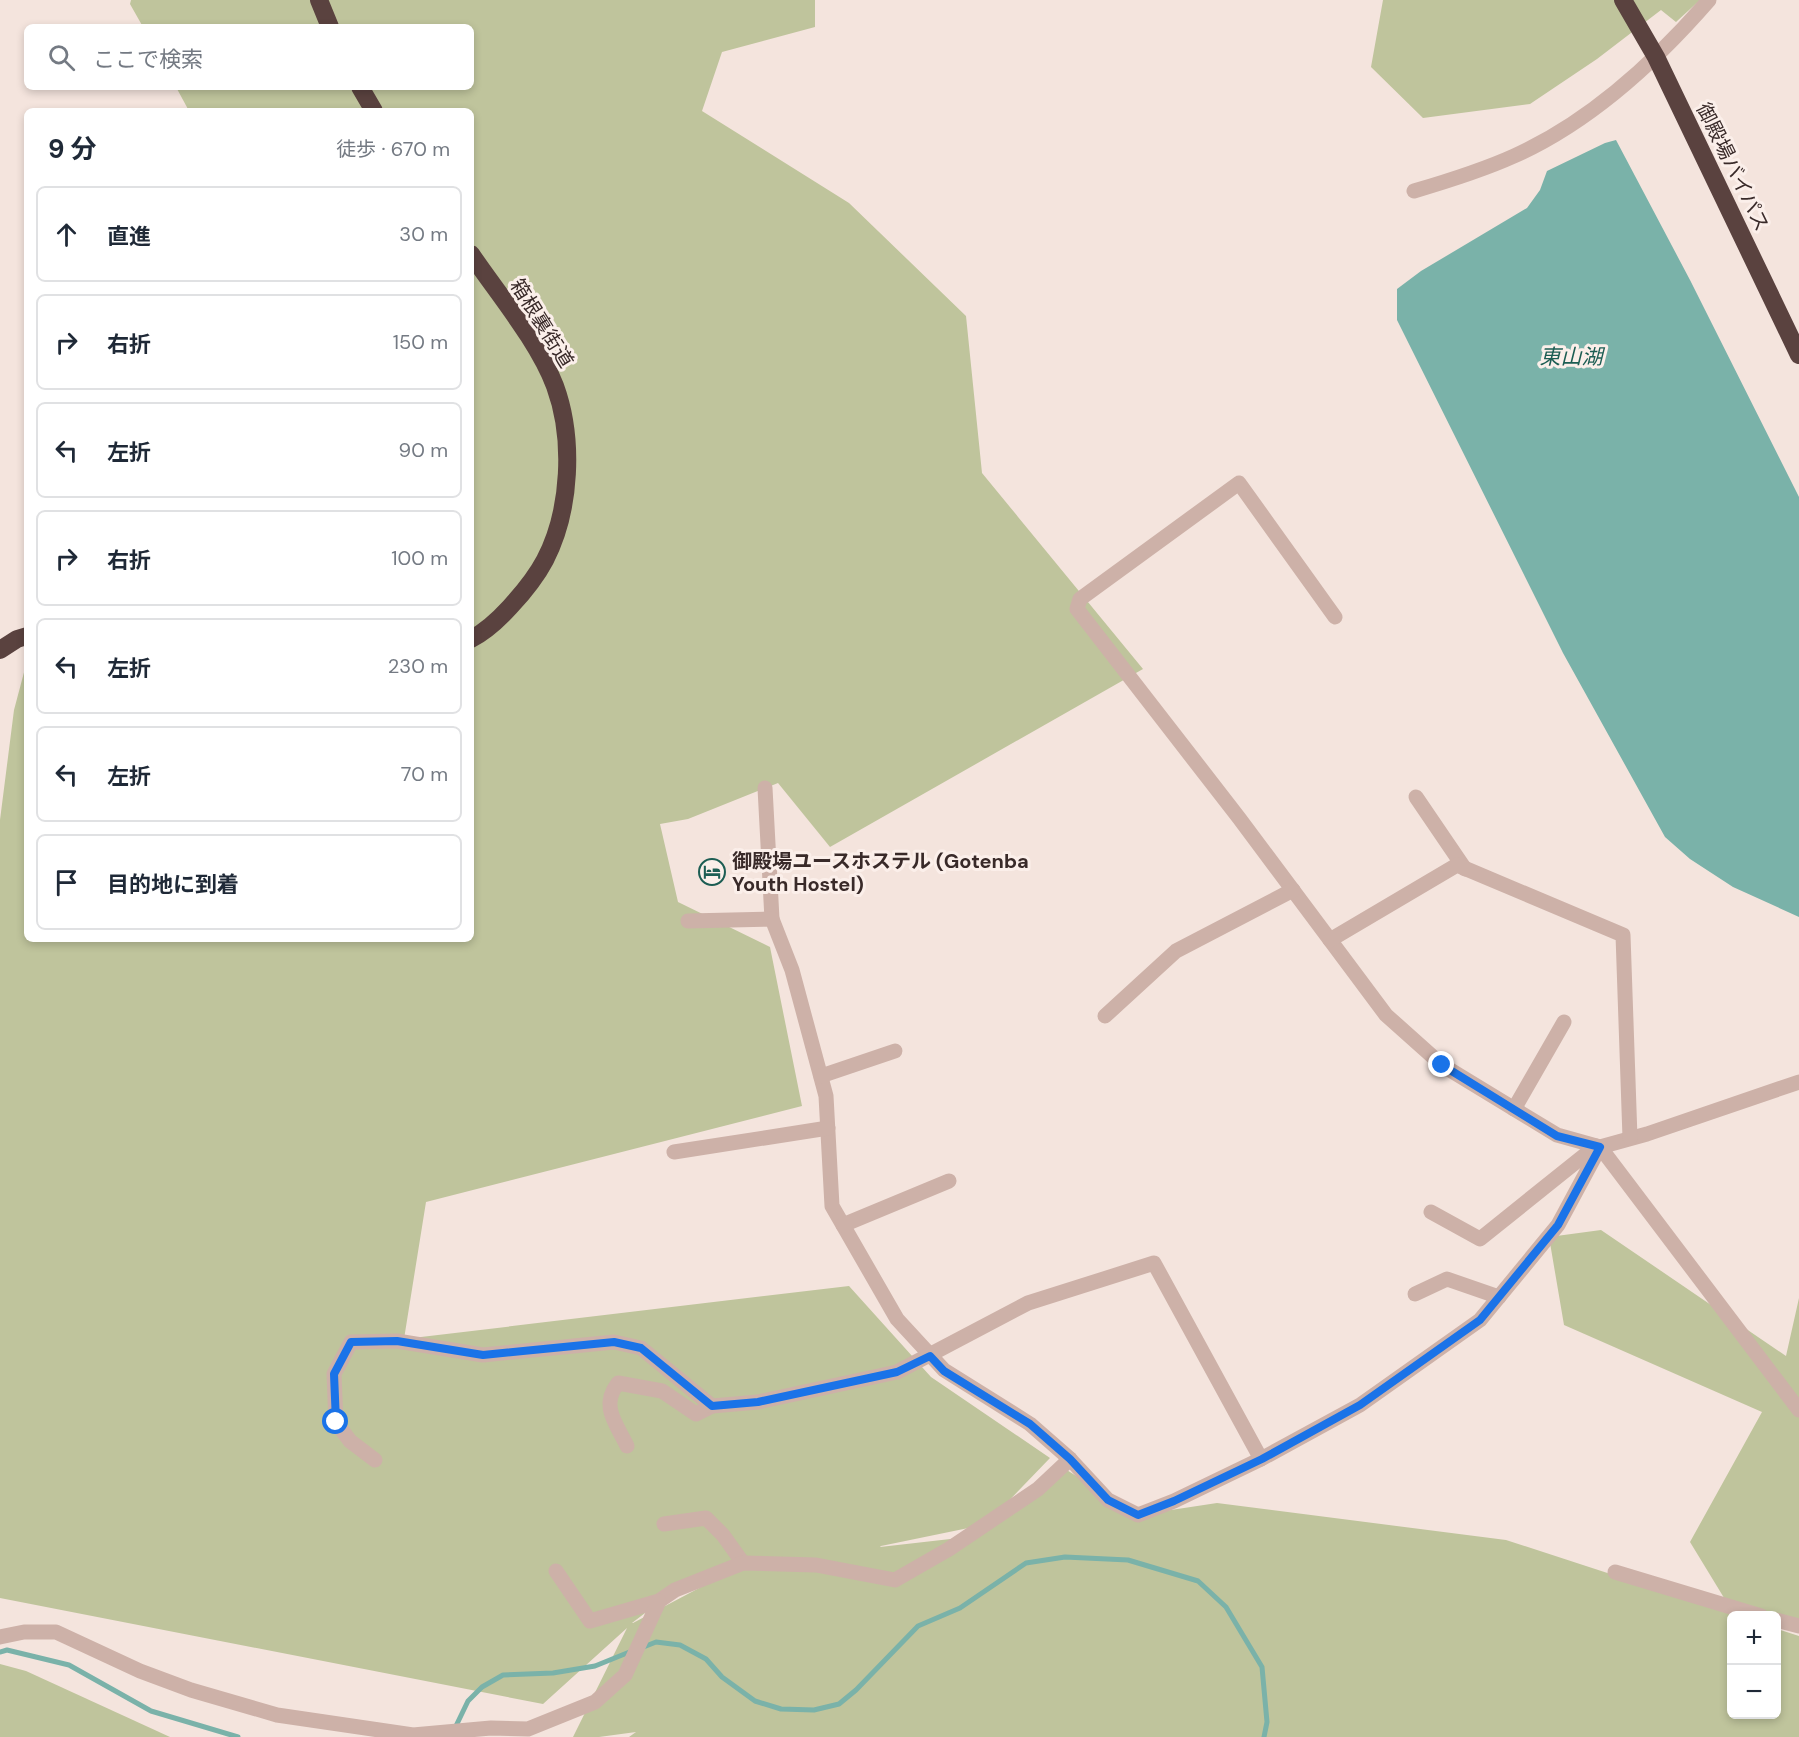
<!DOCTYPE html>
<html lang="ja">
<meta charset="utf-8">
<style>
:root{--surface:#fff;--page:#f2f2f3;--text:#1f2937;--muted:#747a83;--line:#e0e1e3}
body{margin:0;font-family:"DM Sans","Noto Sans JP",sans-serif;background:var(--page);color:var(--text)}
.controls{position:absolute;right:18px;bottom:18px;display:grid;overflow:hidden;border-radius:9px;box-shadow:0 3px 9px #0003}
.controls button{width:54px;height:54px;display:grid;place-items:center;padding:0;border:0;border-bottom:2px solid var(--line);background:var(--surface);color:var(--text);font:30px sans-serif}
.stop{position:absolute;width:18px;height:18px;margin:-14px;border:4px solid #1a73e8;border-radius:50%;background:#fff}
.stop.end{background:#1a73e8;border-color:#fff;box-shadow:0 2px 6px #0008}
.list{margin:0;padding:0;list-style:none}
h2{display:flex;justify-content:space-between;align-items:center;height:78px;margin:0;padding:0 24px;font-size:26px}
h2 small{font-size:20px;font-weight:400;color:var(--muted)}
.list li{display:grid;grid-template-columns:39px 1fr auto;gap:18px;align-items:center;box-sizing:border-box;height:96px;margin:0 12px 12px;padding:0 12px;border:2px solid var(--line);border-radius:9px}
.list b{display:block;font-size:22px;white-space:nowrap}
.list em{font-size:20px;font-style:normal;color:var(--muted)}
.icon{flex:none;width:33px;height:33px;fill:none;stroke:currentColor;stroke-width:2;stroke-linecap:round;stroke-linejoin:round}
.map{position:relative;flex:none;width:1799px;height:1737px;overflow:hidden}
.search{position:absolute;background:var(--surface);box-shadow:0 3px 9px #0003;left:24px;top:24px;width:450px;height:66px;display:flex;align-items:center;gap:15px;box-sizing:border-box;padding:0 21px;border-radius:9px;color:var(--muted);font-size:22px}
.panel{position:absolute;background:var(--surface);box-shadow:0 3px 9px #0003;left:24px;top:108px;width:450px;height:834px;border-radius:9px}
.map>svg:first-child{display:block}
.green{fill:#bfc49c;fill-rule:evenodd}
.water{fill:#7ab2a9}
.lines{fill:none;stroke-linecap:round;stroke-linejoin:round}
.stream{stroke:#7ab2a9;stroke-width:5}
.minor{stroke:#cdb1a8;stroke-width:15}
.highway{stroke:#5a423f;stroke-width:18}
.route{stroke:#1a73e8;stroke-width:8}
.labels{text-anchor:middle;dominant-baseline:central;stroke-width:6;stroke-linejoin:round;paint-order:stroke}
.street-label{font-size:20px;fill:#392a29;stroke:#fbefea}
.poi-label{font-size:20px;font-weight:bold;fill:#392a29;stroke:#fbefea;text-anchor:start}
.water-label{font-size:21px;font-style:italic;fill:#1c5d53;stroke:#fbefea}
</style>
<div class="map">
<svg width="1799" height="1737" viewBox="0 0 1799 1737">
<rect width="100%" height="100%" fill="#f4e4dd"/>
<g class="green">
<path d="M 131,0 L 815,0 L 815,27 L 722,52 L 702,111 L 849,203 L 966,316 L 982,473 L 1143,669 L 830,847 L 778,783 L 688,819 L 660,824 L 678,902 L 770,947 L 802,1106 L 426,1202 L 404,1339 L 849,1286 L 931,1377 L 1050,1458 L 994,1516 L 1062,1467 L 1138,1515 L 1217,1503 L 1506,1540 L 1736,1615 L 1732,1616 L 1732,1714 L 1776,1714 L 1777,1629 L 1799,1636 L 1799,1737 L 629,1737 L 636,1732 L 599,1737 L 573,1737 L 627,1628 L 543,1704 L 0,1598 L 0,820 L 14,710 L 27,661 L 27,939 L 471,939 L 471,111 L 189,111 L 176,87 L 471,87 L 471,27 L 143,27 L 130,4 ZM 983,1525 L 968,1537 L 880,1547 L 881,1546 ZM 737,1568 L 633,1623 L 632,1623 L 675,1590 Z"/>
<polygon points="1383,0 1700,0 1676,22 1661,10 1597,59 1530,104 1423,118 1371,67"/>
<polygon points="1601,1230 1786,1356 1799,1298 1799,1621 1729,1606 1690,1542 1762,1412 1564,1325 1549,1237"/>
<polygon points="0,1664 26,1671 170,1737 0,1737"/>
</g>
<polygon class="water" points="1616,140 1690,280 1799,497 1799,917 1733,887 1690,859 1665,837 1563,653 1397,320 1397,289 1421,271 1527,208 1540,190 1547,171 1605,143"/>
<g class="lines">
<g class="stream">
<polyline points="641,1648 656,1642 680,1645 706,1659 722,1677 755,1701 781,1709 814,1710 839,1704 856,1690 918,1626 960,1608 1026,1563 1065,1557 1128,1560 1198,1581 1226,1607 1262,1667 1267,1722 1264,1737"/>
<polyline points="0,1652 7,1650 69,1665 151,1711 238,1737"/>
<polyline points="455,1728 468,1701 482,1687 503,1675 553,1673 595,1666 632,1651"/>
</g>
<g class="minor">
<path d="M 1414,191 C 1448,181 1481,171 1514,156 C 1588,123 1656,61 1709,0"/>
<polyline points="1335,617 1239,483 1080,599 1077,609 1239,818 1386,1015 1442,1065 1557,1135 1600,1147 1647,1134 1799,1082"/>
<polyline points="765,788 772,919"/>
<polyline points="1416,797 1465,869"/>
<polyline points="688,921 772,919 792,970 826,1096 832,1206 897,1319 944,1370 1030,1424 1070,1459 1108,1500 1138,1515 1174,1501 1261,1459 1360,1405 1480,1320 1558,1225 1600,1147"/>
<polyline points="1330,940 1457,865 1623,935 1630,1138"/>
<polyline points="1105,1016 1176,951 1293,890"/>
<polyline points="821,1076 895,1051"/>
<polyline points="1514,1109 1564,1022"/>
<polyline points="1600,1147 1799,1410"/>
<polyline points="674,1152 828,1128"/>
<polyline points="1431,1212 1480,1239 1596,1146"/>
<polyline points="843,1225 949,1181"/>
<polyline points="1415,1294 1447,1279 1499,1297"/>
<path d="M 627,1446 C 616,1423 600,1406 618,1383 L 662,1391 L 696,1414 L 712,1406"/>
<polyline points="375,1460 350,1441 336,1422 334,1374 351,1342 397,1341 483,1355 614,1342 641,1348 712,1406 758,1402 897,1372 1028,1303 1154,1263 1261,1459"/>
<polyline points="664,1524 706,1518 723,1535 743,1563"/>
<polyline points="556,1571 590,1621 659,1601 675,1590 743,1563 816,1565 895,1580 949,1549 1038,1489 1070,1459"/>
<polyline points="1615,1572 1761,1616"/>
<polyline points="1776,1620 1799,1626"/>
<polyline points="0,1637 24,1632 56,1632 140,1671 191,1690 277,1715 413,1735 491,1728 528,1729 595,1702 625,1675 659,1601"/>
</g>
<g class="highway">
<polyline points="319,0 330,27"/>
<polyline points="1623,0 1656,57 1799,355"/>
<polyline points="360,87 374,111"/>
<path d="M 471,254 C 498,294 538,341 555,386 C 574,438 571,510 545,560 C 536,577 523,593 510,607 C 499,619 485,632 471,639"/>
<polyline points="0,650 17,639 27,636"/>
</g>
</g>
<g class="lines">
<polyline class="route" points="336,1422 334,1374 351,1342 397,1341 483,1355 614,1342 641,1348 712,1406 758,1402 897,1372 930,1356 944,1371 1030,1424 1070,1459 1108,1500 1138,1515 1174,1501 1262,1459 1360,1405 1480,1320 1558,1225 1600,1147 1557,1136 1442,1065"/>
</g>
<defs>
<symbol id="hotel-ring" viewBox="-11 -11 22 22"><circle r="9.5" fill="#fbefea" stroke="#1c5d53" stroke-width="1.5"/><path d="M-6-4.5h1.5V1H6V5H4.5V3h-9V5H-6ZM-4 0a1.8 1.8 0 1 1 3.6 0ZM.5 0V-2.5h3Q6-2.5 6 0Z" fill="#1c5d53"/></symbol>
</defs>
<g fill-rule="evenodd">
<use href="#hotel-ring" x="697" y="857" width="30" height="30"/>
</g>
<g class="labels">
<g class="street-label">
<text transform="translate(1733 167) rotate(64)">御殿場バイパス</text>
<text transform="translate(542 323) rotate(58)">箱根裏街道</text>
</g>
<g class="poi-label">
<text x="732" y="861">御殿場ユースホステル (Gotenba<tspan x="732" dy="23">Youth Hostel)</tspan></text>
</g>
<g class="water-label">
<text x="1571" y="357">東山湖</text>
</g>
</g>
</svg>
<div class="controls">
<button>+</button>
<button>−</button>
</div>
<div class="stop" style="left:336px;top:1422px"></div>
<div class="stop end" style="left:1442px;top:1065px"></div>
<div class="search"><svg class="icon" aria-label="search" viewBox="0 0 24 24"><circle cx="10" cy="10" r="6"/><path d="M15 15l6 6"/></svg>ここで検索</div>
<section class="panel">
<h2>9 分<small>徒歩 · 670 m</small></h2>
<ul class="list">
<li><svg class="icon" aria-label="ahead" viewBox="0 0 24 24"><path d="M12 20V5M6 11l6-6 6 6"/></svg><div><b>直進</b></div><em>30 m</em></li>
<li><svg class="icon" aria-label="right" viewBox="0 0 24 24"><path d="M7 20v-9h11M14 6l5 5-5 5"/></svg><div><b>右折</b></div><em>150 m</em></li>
<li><svg class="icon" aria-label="left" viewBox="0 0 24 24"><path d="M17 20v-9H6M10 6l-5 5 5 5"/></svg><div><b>左折</b></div><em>90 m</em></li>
<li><svg class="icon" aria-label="right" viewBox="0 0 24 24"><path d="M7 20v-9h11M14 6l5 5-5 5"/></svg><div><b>右折</b></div><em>100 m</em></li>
<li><svg class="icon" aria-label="left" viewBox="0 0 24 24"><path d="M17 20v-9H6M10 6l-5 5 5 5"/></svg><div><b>左折</b></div><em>230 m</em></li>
<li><svg class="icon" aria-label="left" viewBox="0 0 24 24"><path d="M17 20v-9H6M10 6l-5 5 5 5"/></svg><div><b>左折</b></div><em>70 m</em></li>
<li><svg class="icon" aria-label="arrive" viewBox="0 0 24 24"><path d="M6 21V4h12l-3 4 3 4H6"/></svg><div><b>目的地に到着</b></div></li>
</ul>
</section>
</div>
